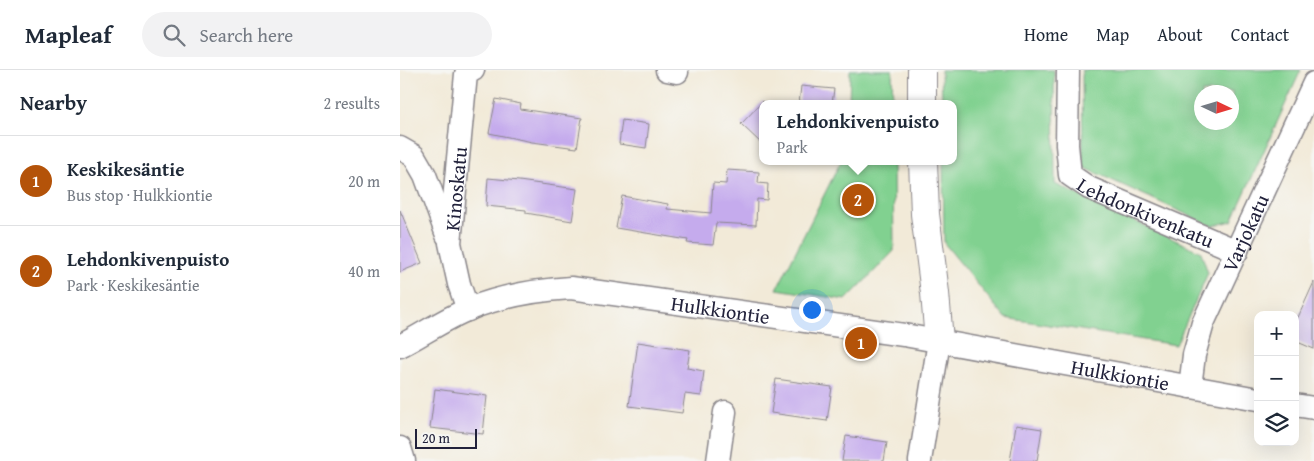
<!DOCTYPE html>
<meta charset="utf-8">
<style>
:root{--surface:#fff;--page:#f2f2f3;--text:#1f2937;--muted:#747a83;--line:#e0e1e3;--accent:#b45309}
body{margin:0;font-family:"Gentium Book Plus",serif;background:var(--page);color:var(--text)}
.controls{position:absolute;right:15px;bottom:15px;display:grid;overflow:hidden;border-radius:10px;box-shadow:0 5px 20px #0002}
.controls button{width:45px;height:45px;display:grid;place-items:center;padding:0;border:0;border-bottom:1px solid var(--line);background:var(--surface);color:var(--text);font:25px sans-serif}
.compass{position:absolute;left:794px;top:15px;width:45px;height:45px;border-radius:50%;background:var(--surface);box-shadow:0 5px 20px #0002;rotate:94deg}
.scale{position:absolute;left:15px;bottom:12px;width:62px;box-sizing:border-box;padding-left:5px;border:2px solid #22223b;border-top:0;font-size:14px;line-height:18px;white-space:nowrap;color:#22223b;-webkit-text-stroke:4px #f6f6f2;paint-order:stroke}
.you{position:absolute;left:411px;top:239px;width:18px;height:18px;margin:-12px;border:4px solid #fff;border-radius:50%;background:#1a73e8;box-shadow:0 0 0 8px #1a73e833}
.badge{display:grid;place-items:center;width:32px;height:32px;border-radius:50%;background:var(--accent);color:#fff;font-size:16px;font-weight:700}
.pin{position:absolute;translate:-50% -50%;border:2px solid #fff;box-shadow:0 1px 5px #0006}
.popup{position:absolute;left:359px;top:30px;width:198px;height:65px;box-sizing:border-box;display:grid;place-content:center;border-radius:10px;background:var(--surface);filter:drop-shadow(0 1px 4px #0005);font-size:16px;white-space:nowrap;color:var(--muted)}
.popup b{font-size:19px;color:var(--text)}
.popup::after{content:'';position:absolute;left:50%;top:100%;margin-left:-10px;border:10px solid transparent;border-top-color:var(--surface)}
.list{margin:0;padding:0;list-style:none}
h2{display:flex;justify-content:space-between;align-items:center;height:65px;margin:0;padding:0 20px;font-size:21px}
h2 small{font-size:16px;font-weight:400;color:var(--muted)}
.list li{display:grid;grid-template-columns:32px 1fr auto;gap:15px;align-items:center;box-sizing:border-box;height:90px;padding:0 20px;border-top:1px solid var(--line)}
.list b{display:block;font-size:19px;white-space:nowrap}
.list p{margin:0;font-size:16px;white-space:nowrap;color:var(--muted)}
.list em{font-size:16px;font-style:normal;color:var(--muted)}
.icon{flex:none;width:28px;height:28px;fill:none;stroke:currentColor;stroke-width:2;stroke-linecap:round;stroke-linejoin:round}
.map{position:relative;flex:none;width:914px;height:391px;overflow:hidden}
header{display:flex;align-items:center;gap:30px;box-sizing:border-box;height:70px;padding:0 25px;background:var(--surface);border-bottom:1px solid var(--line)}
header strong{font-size:24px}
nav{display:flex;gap:28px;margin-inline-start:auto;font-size:18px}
.search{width:350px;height:45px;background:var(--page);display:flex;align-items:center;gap:12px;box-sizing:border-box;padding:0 18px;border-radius:28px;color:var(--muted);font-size:19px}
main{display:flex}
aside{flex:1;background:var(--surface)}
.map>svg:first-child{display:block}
.green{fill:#81d190;stroke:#527a66;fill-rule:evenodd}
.building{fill:#c5abed}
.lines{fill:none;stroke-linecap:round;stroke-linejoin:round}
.minor-casing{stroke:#8a868a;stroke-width:25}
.tertiary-casing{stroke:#8a868a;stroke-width:30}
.minor{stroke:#fff;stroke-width:22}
.tertiary{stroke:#fff;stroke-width:28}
.labels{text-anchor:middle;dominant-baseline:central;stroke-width:4;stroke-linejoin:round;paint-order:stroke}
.street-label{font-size:20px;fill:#22223b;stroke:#f6f6f2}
</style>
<header>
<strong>Mapleaf</strong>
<div class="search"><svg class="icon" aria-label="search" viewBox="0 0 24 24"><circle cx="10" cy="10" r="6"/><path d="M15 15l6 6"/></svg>Search here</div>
<nav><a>Home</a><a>Map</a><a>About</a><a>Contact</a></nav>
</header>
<main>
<aside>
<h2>Nearby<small>2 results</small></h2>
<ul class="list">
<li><span class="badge">1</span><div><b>Keskikesäntie</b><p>Bus stop · Hulkkiontie</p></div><em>20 m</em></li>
<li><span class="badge">2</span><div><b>Lehdonkivenpuisto</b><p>Park · Keskikesäntie</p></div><em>40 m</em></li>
</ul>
</aside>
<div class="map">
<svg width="914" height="391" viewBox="0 0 914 391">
<rect width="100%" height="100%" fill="#f6f6f2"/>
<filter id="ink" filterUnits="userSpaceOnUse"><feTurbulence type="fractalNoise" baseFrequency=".02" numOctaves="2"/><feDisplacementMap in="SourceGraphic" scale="10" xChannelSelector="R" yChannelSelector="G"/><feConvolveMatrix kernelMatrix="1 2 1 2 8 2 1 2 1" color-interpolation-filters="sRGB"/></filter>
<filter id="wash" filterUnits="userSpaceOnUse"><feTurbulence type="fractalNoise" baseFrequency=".0096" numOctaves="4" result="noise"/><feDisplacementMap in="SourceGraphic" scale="20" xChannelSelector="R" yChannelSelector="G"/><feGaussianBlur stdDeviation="1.12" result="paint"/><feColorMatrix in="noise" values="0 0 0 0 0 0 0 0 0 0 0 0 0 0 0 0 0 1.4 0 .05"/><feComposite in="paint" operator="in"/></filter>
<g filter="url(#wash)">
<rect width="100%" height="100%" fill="#f2ead8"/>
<g class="green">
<polygon points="450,0 492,0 493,34 449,34"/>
<polygon points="541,0 654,0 655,114 801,182 808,203 776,275 605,248 544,173 543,91 553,91 553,34 542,34"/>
<path d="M 682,0 L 901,0 L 832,151 L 812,156 L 683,97 ZM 832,22 L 832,52 L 802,52 L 802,22 Z"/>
<polygon points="441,91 493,91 494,181 446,230 377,219"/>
</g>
<g id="blocks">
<g class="building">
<polygon points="401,16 434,19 432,34 399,34"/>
<polygon points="96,29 121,34 120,39 182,48 177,78 132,72 89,63"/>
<polygon points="363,31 363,75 341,54"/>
<polygon points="222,50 249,54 246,78 219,74"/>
<polygon points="327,100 359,102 358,113 368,114 367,130 357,129 356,155 316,153 313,175 287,173 288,170 216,158 222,126 268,134 267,139 311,143 313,113 326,114"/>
<polygon points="88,108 119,111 177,119 172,151 126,143 126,140 86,136"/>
<polygon points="0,140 22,193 0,202"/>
<polygon points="914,212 914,279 895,271 895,254"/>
<polygon points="238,272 290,280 287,298 304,301 301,326 285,324 282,343 229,336"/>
<polygon points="376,309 432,317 427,351 371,343"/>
<polygon points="35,319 87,326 83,364 30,358"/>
<polygon points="616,355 642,359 637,391 610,391"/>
<polygon points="446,366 487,372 484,391 442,391"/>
</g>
</g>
</g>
<g filter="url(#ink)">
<use href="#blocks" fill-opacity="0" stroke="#8a868a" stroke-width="1"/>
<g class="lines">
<defs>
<g id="minor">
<polyline points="267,0 277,2"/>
<path id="s1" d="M 668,0 L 667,75 L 670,105 L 689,118 L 837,181"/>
<polyline points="0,78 14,86 25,105 47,165"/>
<path id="s2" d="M 68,240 L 59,214 L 50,173 L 66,4 L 73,0"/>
<path id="s3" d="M 0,276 C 22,265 46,248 69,239 C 102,226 136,220 171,218 L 504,265 L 858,329"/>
<path id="s4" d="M 790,317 L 794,285 L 803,253 L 914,13"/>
<polyline points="895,335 914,338"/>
<polyline points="0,378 4,391"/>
<polyline points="318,391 325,342"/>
<polyline points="520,391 539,271"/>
</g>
<g id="tertiary">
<polyline points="522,0 522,34"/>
<polyline points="523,91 525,144 535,223 539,271"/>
</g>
</defs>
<use href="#minor" class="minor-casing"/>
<use href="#tertiary" class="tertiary-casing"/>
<use href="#minor" class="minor"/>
<use href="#tertiary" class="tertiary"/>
</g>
</g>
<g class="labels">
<g class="street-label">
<text stroke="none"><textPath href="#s2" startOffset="124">Kinoskatu</textPath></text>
<text stroke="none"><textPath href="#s1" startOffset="190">Lehdonkivenkatu</textPath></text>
<text stroke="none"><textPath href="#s4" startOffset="165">Varjokatu</textPath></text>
<text stroke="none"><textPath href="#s3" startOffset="334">Hulkkiontie</textPath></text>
<text stroke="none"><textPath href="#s3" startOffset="739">Hulkkiontie</textPath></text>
</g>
</g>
</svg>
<div class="controls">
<button>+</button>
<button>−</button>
<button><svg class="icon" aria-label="layers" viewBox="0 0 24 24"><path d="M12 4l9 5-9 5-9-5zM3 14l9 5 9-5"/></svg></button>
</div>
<svg class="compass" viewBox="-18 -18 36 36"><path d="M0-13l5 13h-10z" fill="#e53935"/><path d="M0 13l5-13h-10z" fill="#747a83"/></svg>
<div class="scale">20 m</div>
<div class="you"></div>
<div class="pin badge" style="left:461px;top:273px">1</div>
<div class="pin badge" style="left:458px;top:130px">2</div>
<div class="popup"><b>Lehdonkivenpuisto</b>Park</div>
</div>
</main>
